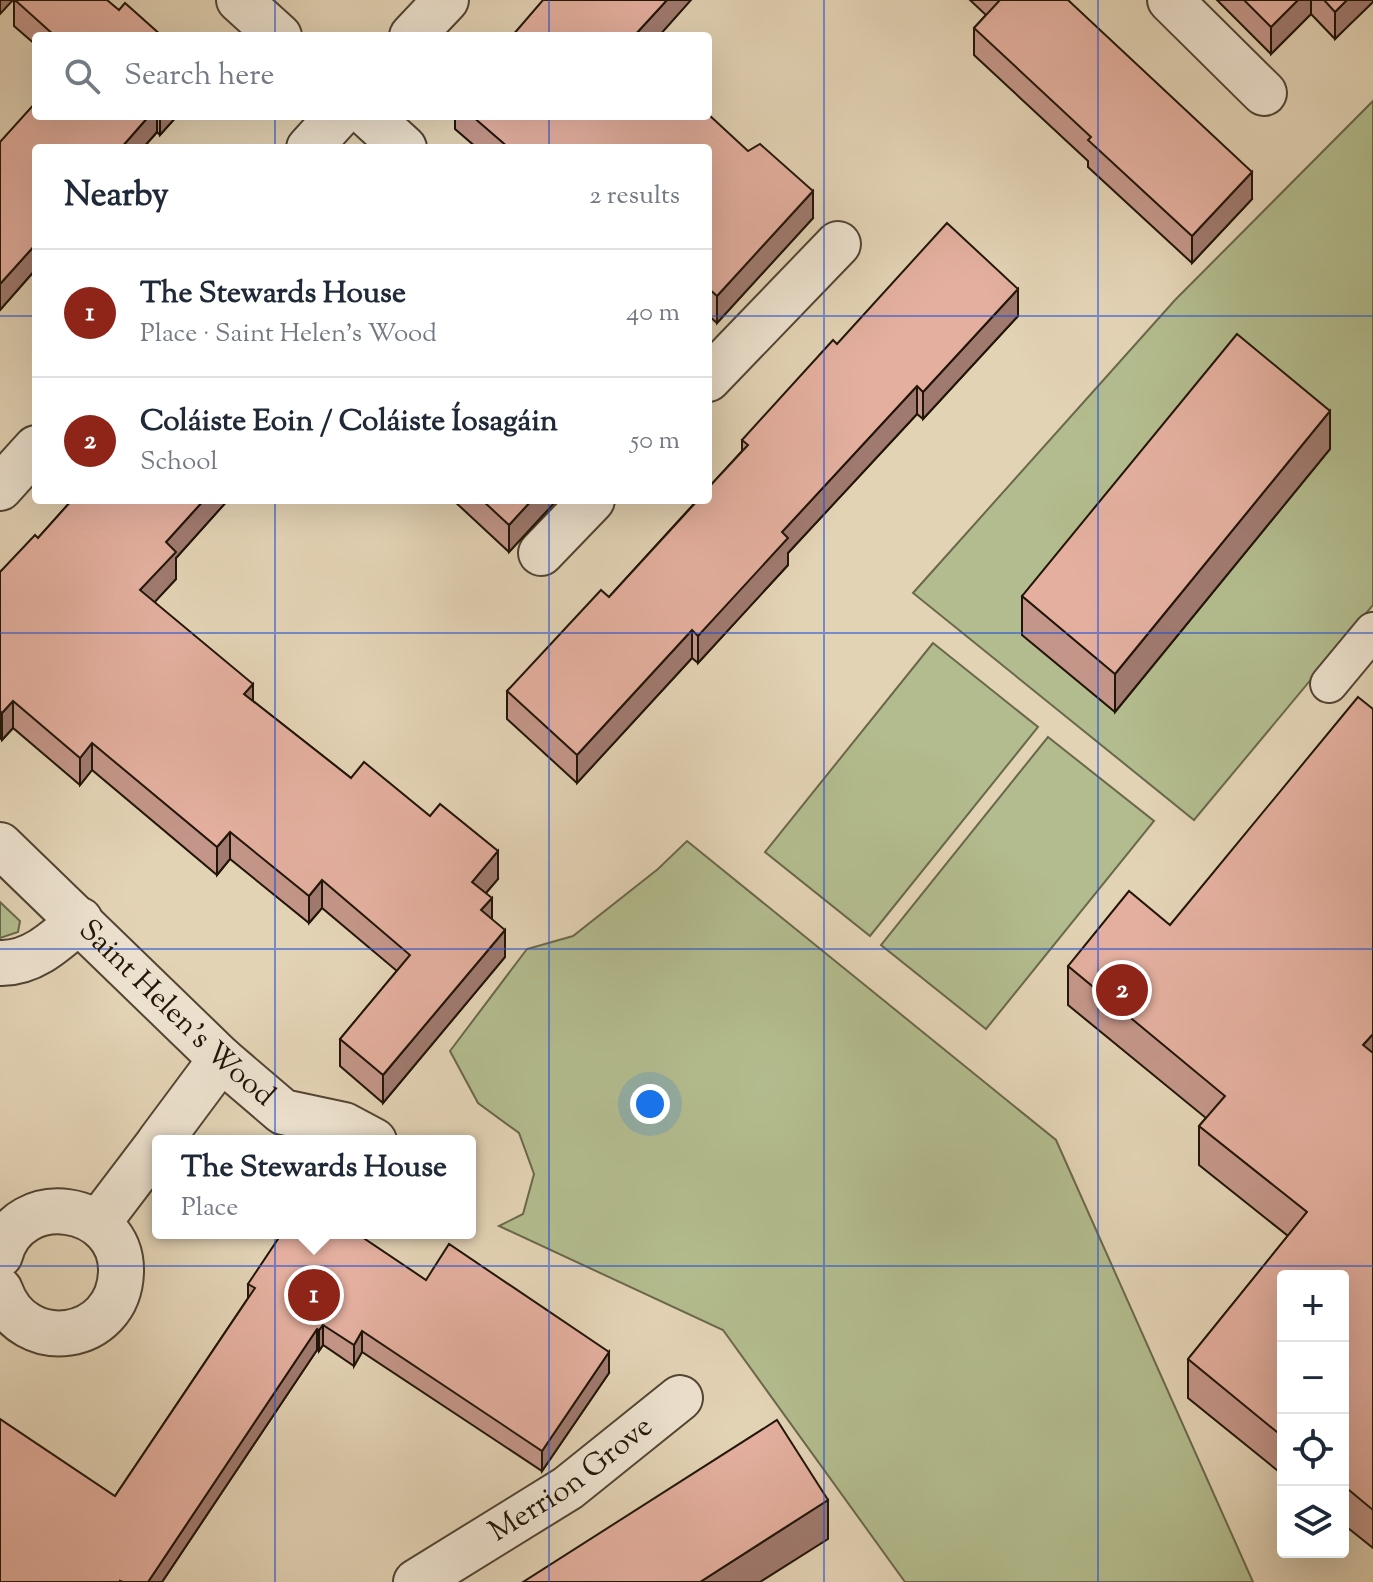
<!DOCTYPE html>
<meta charset="utf-8">
<style>
:root{--surface:#fff;--page:#f6f6f7;--text:#1f2937;--muted:#747a83;--line:#e0e1e3;--accent:#8f2418}
body{margin:0;font-family:"Sorts Mill Goudy",serif;background:var(--page);color:var(--text)}
.controls{position:absolute;right:24px;bottom:24px;display:grid;overflow:hidden;border-radius:8px;box-shadow:0 8px 32px #0002}
.controls button{width:72px;height:72px;display:grid;place-items:center;padding:0;border:0;border-bottom:2px solid var(--line);background:var(--surface);color:var(--text);font:40px sans-serif}
.you{position:absolute;left:650px;top:1104px;width:28px;height:28px;margin:-20px;border:6px solid #fff;border-radius:50%;background:#1a73e8;box-shadow:0 0 0 12px #1a73e833}
.badge{display:grid;place-items:center;width:52px;height:52px;border-radius:50%;background:var(--accent);color:#fff;font-size:26px;font-weight:700}
.pin{position:absolute;translate:-50% -50%;border:4px solid #fff;box-shadow:0 2px 8px #0006}
.popup{position:absolute;left:152px;top:1135px;width:324px;height:104px;box-sizing:border-box;display:grid;place-content:center;border-radius:8px;background:var(--surface);filter:drop-shadow(0 2px 6px #0005);font-size:26px;white-space:nowrap;color:var(--muted)}
.popup b{font-size:30px;color:var(--text)}
.popup::after{content:'';position:absolute;left:50%;top:100%;margin-left:-16px;border:16px solid transparent;border-top-color:var(--surface)}
.list{margin:0;padding:0;list-style:none}
h2{display:flex;justify-content:space-between;align-items:center;height:104px;margin:0;padding:0 32px;font-size:34px}
h2 small{font-size:26px;font-weight:400;color:var(--muted)}
.list li{display:grid;grid-template-columns:52px 1fr auto;gap:24px;align-items:center;box-sizing:border-box;height:128px;padding:0 32px;border-top:2px solid var(--line)}
.list b{display:block;font-size:30px;white-space:nowrap}
.list p{margin:0;font-size:26px;white-space:nowrap;color:var(--muted)}
.list em{font-size:26px;font-style:normal;color:var(--muted)}
.icon{flex:none;width:44px;height:44px;fill:none;stroke:currentColor;stroke-width:2;stroke-linecap:round;stroke-linejoin:round}
.map{position:relative;flex:none;width:1373px;height:1582px;overflow:hidden}
.search{position:absolute;background:var(--surface);box-shadow:0 8px 32px #0002;left:32px;top:32px;width:680px;height:88px;display:flex;align-items:center;gap:20px;box-sizing:border-box;padding:0 28px;border-radius:8px;color:var(--muted);font-size:30px}
.panel{position:absolute;background:var(--surface);box-shadow:0 8px 32px #0002;left:32px;top:144px;width:680px;height:360px;border-radius:8px}
.map>svg:first-child{display:block}
.green{fill:#b3bc8e;stroke:#6a684b;stroke-width:2}
.lines{fill:none;stroke-linecap:round;stroke-linejoin:round}
.service-casing{stroke:#524433;stroke-width:40}
.minor-casing{stroke:#524433;stroke-width:48}
.service{stroke:#ede2cf;stroke-width:36}
.minor{stroke:#ede2cf;stroke-width:44}
.wall{fill:#c49689;stroke:#211508;stroke-width:2}
.shaded-wall{fill:#a07a6f;stroke:#211508;stroke-width:2}
.building{fill:#e4af9f;stroke:#211508;stroke-width:2}
.grid{fill:none;stroke:#1d4ed8;stroke-width:2;stroke-opacity:0.55}
.labels{text-anchor:middle;dominant-baseline:central;stroke-width:6;stroke-linejoin:round;paint-order:stroke}
.street-label{font-size:30px;fill:#211508;stroke:#ede2cf}
</style>
<div class="map">
<svg width="1373" height="1582" viewBox="0 0 1373 1582">
<rect width="100%" height="100%" fill="#e3d3b5"/>
<filter id="stains"><feTurbulence type="fractalNoise" baseFrequency=".0025" numOctaves="4"/><feColorMatrix values="0 0 0 0 .2 0 0 0 0 .09 0 0 0 0 .02 0 0 0 .5 -.17"/></filter>
<radialGradient id="worn" r=".72"><stop offset=".6" stop-color="#630" stop-opacity="0"/><stop offset="1" stop-color="#630" stop-opacity=".3"/></radialGradient>
<g class="green">
<polygon points="1373,101 1373,605 1194,820 913,593 1175,300"/>
<polygon points="933,643 1038,727 870,936 765,852"/>
<polygon points="1048,737 1154,821 986,1029 881,945"/>
<polygon points="687,841 1056,1140 1253,1582 905,1582 723,1330 499,1226 523,1214 534,1174 519,1133 478,1103 450,1051 527,949 573,936 658,869"/>
<polygon points="0,902 20,921 18,932 0,938"/>
</g>
<g class="lines">
<defs>
<polyline id="service" points="1329,684 1373,631"/>
<g id="minor">
<polyline points="239,0 279,36"/>
<polyline points="1170,0 1264,93"/>
<polyline points="412,36 446,0"/>
<polyline points="369,116 404,148"/>
<polyline points="309,148 338,116"/>
<polyline points="708,379 838,244"/>
<polyline points="0,488 36,448"/>
<polyline points="541,553 592,500"/>
<path id="s1" d="M 0,845 L 221,1059 L 283,1112 L 344,1125 L 374,1141"/>
<path d="M 0,963 C 32,964 56,941 80,920"/>
<polyline points="160,1141 221,1059"/>
<polyline points="98,1223 158,1144"/>
<path d="M 0,1255 C 18,1187 123,1203 121,1272 C 119,1343 23,1357 0,1290"/>
<path id="s2" d="M 416,1582 L 568,1488 L 680,1398"/>
</g>
</defs>
<use href="#service" class="service-casing"/>
<use href="#minor" class="minor-casing"/>
<use href="#service" class="service"/>
<use href="#minor" class="minor"/>
</g>
<g class="wall">
<polygon points="970,0 1068,0 1252,199 1192,263 1088,167 1088,161 974,55 974,28 986,15"/>
<polygon points="1217,0 1373,0 1335,39 1311,14 1271,54"/>
<polygon points="14,1 119,10 162,36 36,36 36,45 14,26"/>
<polygon points="36,116 177,116 160,135 157,132 143,148 36,148 36,269 0,310"/>
<polygon points="455,116 708,116 813,218 717,323 708,315 708,148 477,148 455,129"/>
<polygon points="1018,316 923,419 917,414 788,553 788,565 698,663 692,658 577,783 507,719 507,691 609,597 742,451 742,440"/>
<polygon points="1330,449 1115,712 1022,635 1022,596"/>
<polygon points="72,500 228,500 176,558 176,579 154,602 253,701 351,778 498,879 486,893 492,919 505,957 383,1103 340,1066 340,1039 397,971 322,908 309,923 230,859 217,875 92,770 80,785 13,728 2,740 0,738 0,572 38,538"/>
<polygon points="453,500 557,500 509,552"/>
<polygon points="1373,709 1373,1548 1343,1524 1343,1276 1283,1276 1283,1475 1188,1398 1188,1359 1288,1236 1199,1165 1199,1126 1206,1118 1068,1005 1068,966 1170,925"/>
<polygon points="426,1280 609,1373 542,1471 362,1352 354,1366 323,1345 319,1351 317,1350 162,1582 0,1582 115,1496 248,1298 248,1284"/>
</g>
<g class="shaded-wall">
<polygon points="0,0 13,0 0,14"/>
<polygon points="667,0 691,0 659,36 634,36"/>
<polygon points="1298,0 1311,0 1311,14 1271,54 1271,27"/>
<polygon points="1347,0 1373,0 1373,2 1335,39 1335,12"/>
<polygon points="149,116 157,116 157,132 143,148 121,148"/>
<polygon points="160,116 177,116 160,135"/>
<polygon points="1252,172 1252,199 1192,263 1192,236"/>
<polygon points="813,191 813,218 717,323 717,296"/>
<polygon points="36,244 36,269 0,310 0,284"/>
<polygon points="1018,289 1018,316 923,419 923,392"/>
<polygon points="917,386 917,414 788,553 788,565 698,663 698,636 782,532"/>
<polygon points="1330,411 1330,449 1115,712 1115,674"/>
<polygon points="204,500 228,500 176,558 176,579 140,618 140,590 166,542"/>
<polygon points="532,500 557,500 509,552 509,525"/>
<polygon points="692,630 692,658 577,783 577,755"/>
<polygon points="253,684 253,711 244,694"/>
<polygon points="13,701 13,728 2,740 2,713"/>
<polygon points="92,743 92,770 80,785 80,758"/>
<polygon points="230,832 230,859 217,875 217,847"/>
<polygon points="498,851 498,879 472,909 472,882"/>
<polygon points="322,880 322,908 309,923 309,896"/>
<polygon points="492,898 492,925 481,910"/>
<polygon points="505,930 505,957 383,1103 383,1075"/>
<polygon points="1373,1034 1373,1072 1363,1045"/>
<polygon points="323,1325 323,1345 319,1351 319,1330"/>
<polygon points="317,1329 317,1350 162,1582 148,1582"/>
<polygon points="362,1331 362,1352 354,1366 354,1345"/>
<polygon points="609,1352 609,1373 542,1471 542,1451"/>
<polygon points="828,1500 828,1539 760,1582 700,1582"/>
</g>
<g class="building">
<polygon points="15,0 107,0 119,10 125,3 162,36 55,36"/>
<polygon points="543,0 667,0 634,36 512,36"/>
<polygon points="1000,0 1068,0 1252,172 1192,236 1088,140 1091,137 974,28"/>
<polygon points="1244,0 1298,0 1271,27"/>
<polygon points="1324,0 1347,0 1335,12"/>
<polygon points="36,102 36,116 149,116 121,148 36,148 36,244 0,284 0,142"/>
<polygon points="708,114 748,151 760,144 813,191 717,296 708,288 708,148 509,148 472,116 708,116"/>
<polygon points="947,223 1018,289 923,392 917,386 782,532 788,538 698,636 692,630 577,755 507,691 601,590 609,597 698,500 708,500 708,488 748,445 742,440 833,340 837,344"/>
<polygon points="1237,334 1330,411 1115,674 1022,596"/>
<polygon points="72,500 204,500 166,542 176,552 140,590 253,684 244,694 351,778 364,762 430,816 440,804 498,851 472,882 492,898 481,910 505,930 383,1075 340,1039 410,955 322,880 309,896 230,832 217,847 92,743 80,758 13,701 2,713 0,711 0,572 35,535 38,538"/>
<polygon points="482,500 532,500 509,525"/>
<polygon points="1358,697 1373,709 1373,1034 1363,1045 1373,1053 1373,1510 1343,1485 1343,1276 1283,1276 1283,1437 1188,1359 1307,1212 1199,1126 1225,1096 1068,966 1129,891 1170,925"/>
<polygon points="282,1233 356,1233 426,1280 449,1244 609,1352 542,1451 362,1331 354,1345 323,1325 319,1330 317,1329 148,1582 123,1582 120,1581 120,1582 0,1582 0,1419 115,1496 255,1288 248,1284"/>
<polygon points="777,1420 828,1500 700,1582 523,1582"/>
</g>
<path class="grid" d="M 275,0 L 275,36M 549,0 L 549,36M 824,0 L 824,1582M 1098,0 L 1098,1582M 275,116 L 275,148M 549,116 L 549,148M 0,316 L 36,316M 708,316 L 1373,316M 275,500 L 275,1582M 549,500 L 549,1582M 0,633 L 1373,633M 0,949 L 1373,949M 0,1266 L 1373,1266"/>
<g class="labels">
<g class="street-label">
<text stroke="none"><textPath href="#s1" startOffset="244">Saint Helen's Wood</textPath></text>
<text stroke="none"><textPath href="#s2" startOffset="186">Merrion Grove</textPath></text>
</g>
</g>
<rect width="100%" height="100%" filter="url(#stains)"/>
<rect width="100%" height="100%" fill="url(#worn)"/>
</svg>
<div class="controls">
<button>+</button>
<button>−</button>
<button><svg class="icon" aria-label="locate" viewBox="0 0 24 24"><circle cx="12" cy="12" r="6"/><path d="M12 2v4M12 18v4M2 12h4M18 12h4"/></svg></button>
<button><svg class="icon" aria-label="layers" viewBox="0 0 24 24"><path d="M12 4l9 5-9 5-9-5zM3 14l9 5 9-5"/></svg></button>
</div>
<div class="you"></div>
<div class="pin badge" style="left:314px;top:1295px">1</div>
<div class="popup"><b>The Stewards House</b>Place</div>
<div class="pin badge" style="left:1122px;top:990px">2</div>
<div class="search"><svg class="icon" aria-label="search" viewBox="0 0 24 24"><circle cx="10" cy="10" r="6"/><path d="M15 15l6 6"/></svg>Search here</div>
<section class="panel">
<h2>Nearby<small>2 results</small></h2>
<ul class="list">
<li><span class="badge">1</span><div><b>The Stewards House</b><p>Place · Saint Helen's Wood</p></div><em>40 m</em></li>
<li><span class="badge">2</span><div><b>Coláiste Eoin / Coláiste Íosagáin</b><p>School</p></div><em>50 m</em></li>
</ul>
</section>
</div>
